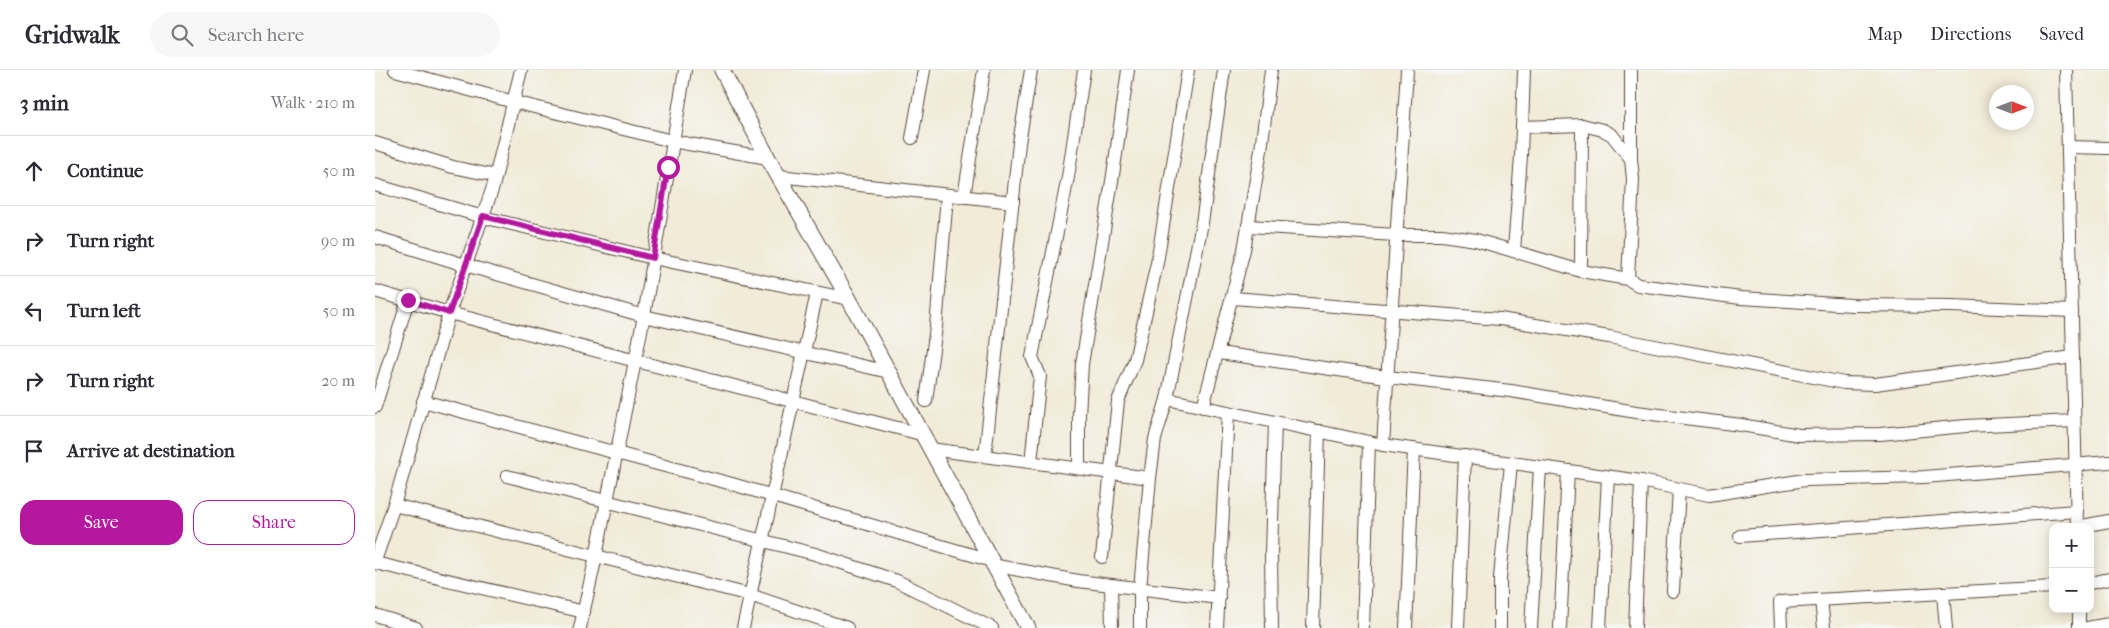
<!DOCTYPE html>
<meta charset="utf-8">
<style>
:root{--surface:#fff;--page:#f7f7f7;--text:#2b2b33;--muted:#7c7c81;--line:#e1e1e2;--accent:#b5179e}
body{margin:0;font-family:"IM FELL French Canon",serif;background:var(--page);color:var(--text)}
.controls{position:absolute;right:15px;bottom:15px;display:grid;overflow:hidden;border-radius:10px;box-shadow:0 2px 12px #0003}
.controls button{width:45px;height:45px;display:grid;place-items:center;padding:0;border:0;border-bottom:1px solid var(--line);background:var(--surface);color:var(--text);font:25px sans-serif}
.compass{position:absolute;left:1614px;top:15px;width:45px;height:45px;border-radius:50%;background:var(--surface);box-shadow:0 2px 12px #0003;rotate:90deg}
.stop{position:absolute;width:15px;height:15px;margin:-11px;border:4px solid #b5179e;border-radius:50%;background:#fff}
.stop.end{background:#b5179e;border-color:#fff;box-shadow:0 1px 5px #0008}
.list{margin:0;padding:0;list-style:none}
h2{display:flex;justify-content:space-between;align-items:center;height:65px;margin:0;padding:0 20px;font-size:21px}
h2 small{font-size:16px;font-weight:400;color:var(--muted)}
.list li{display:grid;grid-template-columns:32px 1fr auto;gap:15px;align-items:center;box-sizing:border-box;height:70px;padding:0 20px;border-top:1px solid var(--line)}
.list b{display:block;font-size:19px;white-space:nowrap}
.list em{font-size:16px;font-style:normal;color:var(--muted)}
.actions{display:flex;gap:10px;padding:15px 20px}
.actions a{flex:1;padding:11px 0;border:1px solid var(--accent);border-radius:15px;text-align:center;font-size:18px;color:var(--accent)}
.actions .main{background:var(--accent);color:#fff}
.icon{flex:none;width:28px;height:28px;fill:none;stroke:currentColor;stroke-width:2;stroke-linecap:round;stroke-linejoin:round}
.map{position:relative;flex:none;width:1734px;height:558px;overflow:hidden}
header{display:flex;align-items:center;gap:30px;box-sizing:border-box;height:70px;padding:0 25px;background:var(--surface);border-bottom:1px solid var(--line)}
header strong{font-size:24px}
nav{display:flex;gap:28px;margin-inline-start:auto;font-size:18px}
.search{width:350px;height:45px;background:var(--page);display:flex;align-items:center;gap:12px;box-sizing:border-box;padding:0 18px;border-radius:28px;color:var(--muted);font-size:19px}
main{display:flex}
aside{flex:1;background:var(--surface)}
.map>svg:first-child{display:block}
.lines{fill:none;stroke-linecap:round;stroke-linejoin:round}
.minor-casing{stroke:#56473a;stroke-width:14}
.tertiary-casing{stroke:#56473a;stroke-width:17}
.minor{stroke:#fff;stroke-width:12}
.tertiary{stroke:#fff;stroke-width:15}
.route{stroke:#b5179e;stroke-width:6}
</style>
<header>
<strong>Gridwalk</strong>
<div class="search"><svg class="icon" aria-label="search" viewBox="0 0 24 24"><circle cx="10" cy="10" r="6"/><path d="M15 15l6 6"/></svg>Search here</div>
<nav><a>Map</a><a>Directions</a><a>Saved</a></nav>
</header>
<main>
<aside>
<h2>3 min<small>Walk · 210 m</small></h2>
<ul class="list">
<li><svg class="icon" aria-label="ahead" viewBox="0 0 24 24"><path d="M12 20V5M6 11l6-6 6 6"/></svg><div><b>Continue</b></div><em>50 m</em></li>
<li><svg class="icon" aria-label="right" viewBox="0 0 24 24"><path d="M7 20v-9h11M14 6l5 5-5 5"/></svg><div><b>Turn right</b></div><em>90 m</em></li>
<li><svg class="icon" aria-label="left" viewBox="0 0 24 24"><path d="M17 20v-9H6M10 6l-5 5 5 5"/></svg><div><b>Turn left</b></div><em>50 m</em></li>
<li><svg class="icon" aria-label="right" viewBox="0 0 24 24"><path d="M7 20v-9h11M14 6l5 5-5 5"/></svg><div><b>Turn right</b></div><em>20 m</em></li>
<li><svg class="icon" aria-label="arrive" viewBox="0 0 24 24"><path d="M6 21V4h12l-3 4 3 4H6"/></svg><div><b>Arrive at destination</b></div></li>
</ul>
<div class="actions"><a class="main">Save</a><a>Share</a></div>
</aside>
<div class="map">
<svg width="1734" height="558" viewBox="0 0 1734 558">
<rect width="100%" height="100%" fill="#f6f6f2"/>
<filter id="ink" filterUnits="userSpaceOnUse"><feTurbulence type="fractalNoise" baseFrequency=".02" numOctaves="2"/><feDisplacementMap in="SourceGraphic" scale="10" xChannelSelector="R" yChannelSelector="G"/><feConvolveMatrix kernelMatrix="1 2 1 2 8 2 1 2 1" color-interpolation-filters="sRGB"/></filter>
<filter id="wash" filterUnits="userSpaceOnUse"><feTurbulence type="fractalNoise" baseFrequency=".0096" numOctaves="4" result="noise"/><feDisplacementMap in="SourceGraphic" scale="20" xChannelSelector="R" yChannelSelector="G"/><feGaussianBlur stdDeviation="1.12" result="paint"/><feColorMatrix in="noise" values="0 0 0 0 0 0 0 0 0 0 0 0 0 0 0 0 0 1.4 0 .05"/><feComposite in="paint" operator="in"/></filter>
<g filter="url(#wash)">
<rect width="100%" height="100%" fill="#f1ebd8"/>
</g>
<g filter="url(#ink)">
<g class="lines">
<defs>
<g id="minor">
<polyline points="20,0 139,32 297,71 393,88"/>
<polyline points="1032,0 1008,375 1266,411 1334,425 1430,410 1549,407 1734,392"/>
<polyline points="1691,0 1702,457"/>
<polyline points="1147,57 1207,55 1228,60 1237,65 1256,89 1258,109 1253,209"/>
<polyline points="537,68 549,0"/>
<polyline points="0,73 78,97 121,106"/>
<polyline points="1693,77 1734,78"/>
<polyline points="1256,89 1256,0"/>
<polyline points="404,106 638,132"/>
<polyline points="0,115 108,147 278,188 474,229"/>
<polyline points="589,127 609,0"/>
<polyline points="873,156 1021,165 1067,165 1101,170 1206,201 1253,209 1263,215 1366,228 1477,235 1577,236 1697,241"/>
<polyline points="0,167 90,195 269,246 514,302"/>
<polyline points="1139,181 1146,86 1149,0"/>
<polyline points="1206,201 1207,55"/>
<polyline points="0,221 74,243 546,364"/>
<polyline points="858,228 1125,249 1234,267 1469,313 1500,314 1698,287"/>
<polyline points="844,283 1012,307 1136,321 1261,342 1366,355 1424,365 1505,364 1591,356 1699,351"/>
<polyline points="792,329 827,153 849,0"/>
<polyline points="48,331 357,414 614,490"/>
<polyline points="551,331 561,257 572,126"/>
<polyline points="0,337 33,230"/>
<polyline points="828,337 869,180 886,80 896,0"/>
<polyline points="555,379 775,408 780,369 792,329 1008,375"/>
<polyline points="610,386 644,73 656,0"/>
<polyline points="656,392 665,306 657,287 693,107 709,0"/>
<polyline points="704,398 704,344 707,294 738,105 753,0"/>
<polyline points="132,406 440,484 522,511 617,558"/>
<polyline points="19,435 375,525 472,558"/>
<polyline points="1702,457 1734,451"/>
<polyline points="1365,466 1702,441"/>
<polyline points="727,487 743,331 760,290 782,193 813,0"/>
<polyline points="0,491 19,435 74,243 118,117 146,0"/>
<polyline points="0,493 209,542"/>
<polyline points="617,495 703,511 844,528"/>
<polyline points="1715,513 1734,509"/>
<polyline points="736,515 737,558"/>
<polyline points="1298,521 1304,419"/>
<polyline points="1568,523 1571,558"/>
<polyline points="1446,530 1449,558"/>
<polyline points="1704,539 1704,558"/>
<polyline points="0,545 41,558"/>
<polyline points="205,558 221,486 269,246 310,0"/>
<polyline points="368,558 442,223"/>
<polyline points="765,558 765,519 775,408"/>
<polyline points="842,558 853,342"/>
<polyline points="897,558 896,484 900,352"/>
<polyline points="938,558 944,361"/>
<polyline points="988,558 994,372"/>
<polyline points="1031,558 1039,379"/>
<polyline points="1083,558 1090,386"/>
<polyline points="1125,558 1125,508 1136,393"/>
<polyline points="1156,558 1165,397"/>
<polyline points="1185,558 1193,401"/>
<polyline points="1225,558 1233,407"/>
<polyline points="1260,558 1266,411"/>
<polyline points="1406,558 1405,532 1678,517"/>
<polyline points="1712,558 1734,554"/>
</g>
<polyline id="tertiary" points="347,0 393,88 474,229 653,558"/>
</defs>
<use href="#minor" class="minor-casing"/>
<use href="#tertiary" class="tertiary-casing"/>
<use href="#minor" class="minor"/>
<use href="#tertiary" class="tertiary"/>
</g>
</g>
<g class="lines" filter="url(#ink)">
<polyline class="route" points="33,230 74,243 108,146 278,188 293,97"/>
</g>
</svg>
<div class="controls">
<button>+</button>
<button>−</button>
</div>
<svg class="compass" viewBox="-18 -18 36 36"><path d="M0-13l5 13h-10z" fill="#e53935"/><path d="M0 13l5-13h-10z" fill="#7c7c81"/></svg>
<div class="stop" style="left:293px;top:97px"></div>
<div class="stop end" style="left:33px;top:230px"></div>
</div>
</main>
